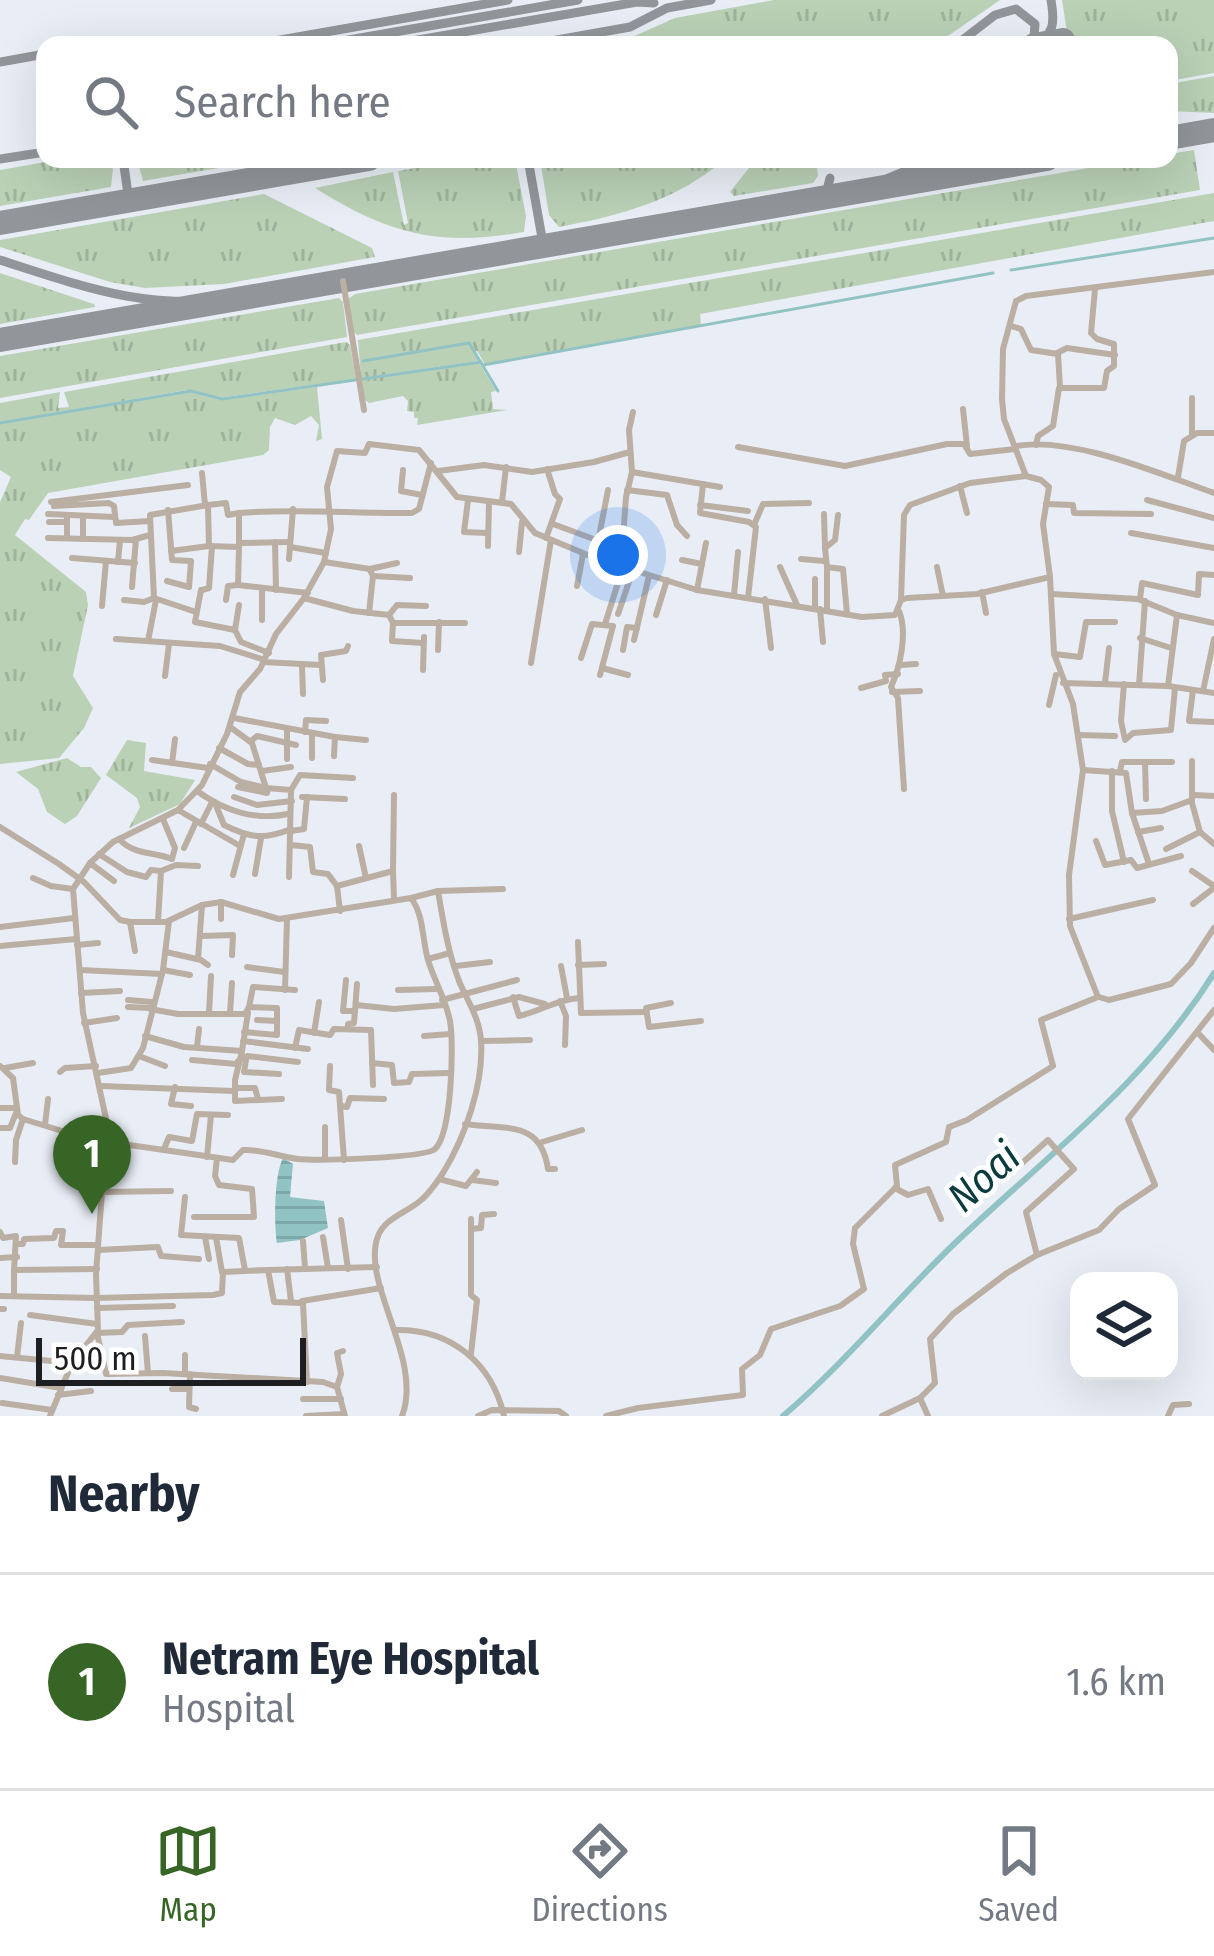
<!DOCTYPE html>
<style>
:root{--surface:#fff;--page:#f6f6f7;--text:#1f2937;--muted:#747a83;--line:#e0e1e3;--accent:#376525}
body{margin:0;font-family:"Fira Sans Condensed",sans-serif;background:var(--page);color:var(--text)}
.controls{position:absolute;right:36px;bottom:36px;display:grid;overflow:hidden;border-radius:24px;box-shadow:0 12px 48px #0002}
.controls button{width:108px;height:108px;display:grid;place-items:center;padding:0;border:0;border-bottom:3px solid var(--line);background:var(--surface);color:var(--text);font:60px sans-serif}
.scale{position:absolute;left:36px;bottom:30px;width:270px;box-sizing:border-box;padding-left:12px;border:6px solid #1c1e21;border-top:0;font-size:33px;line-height:42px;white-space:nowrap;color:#1c1e21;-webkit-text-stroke:9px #fff;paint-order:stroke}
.you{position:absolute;left:618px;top:555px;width:42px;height:42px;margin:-30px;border:9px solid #fff;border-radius:50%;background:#1a73e8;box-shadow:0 0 0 18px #1a73e833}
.badge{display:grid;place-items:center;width:78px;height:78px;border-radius:50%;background:var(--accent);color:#fff;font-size:39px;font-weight:700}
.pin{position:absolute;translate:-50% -99px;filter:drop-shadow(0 3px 6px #0008)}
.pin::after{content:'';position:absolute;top:63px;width:42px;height:36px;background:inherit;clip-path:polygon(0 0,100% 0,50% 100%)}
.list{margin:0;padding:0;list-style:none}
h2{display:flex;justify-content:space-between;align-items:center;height:156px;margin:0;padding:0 48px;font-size:51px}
h2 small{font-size:39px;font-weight:400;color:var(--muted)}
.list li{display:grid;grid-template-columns:78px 1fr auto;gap:36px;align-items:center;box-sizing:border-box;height:216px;padding:0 48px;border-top:3px solid var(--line)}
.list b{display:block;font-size:45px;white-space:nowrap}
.list p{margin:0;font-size:39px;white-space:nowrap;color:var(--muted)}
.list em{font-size:39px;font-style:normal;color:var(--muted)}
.icon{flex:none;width:66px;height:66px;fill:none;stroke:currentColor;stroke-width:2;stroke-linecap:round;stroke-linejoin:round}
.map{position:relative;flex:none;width:1214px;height:1416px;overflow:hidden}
.search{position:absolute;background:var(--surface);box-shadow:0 12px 48px #0002;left:36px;right:36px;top:36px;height:132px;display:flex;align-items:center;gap:30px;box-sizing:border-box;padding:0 42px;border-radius:24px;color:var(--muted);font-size:45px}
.sheet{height:372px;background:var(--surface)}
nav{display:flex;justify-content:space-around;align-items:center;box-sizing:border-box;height:168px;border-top:3px solid var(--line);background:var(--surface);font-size:33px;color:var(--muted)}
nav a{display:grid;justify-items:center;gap:6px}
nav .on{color:var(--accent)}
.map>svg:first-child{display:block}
.grass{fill:url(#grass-tufts)}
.water{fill:url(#water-rules)}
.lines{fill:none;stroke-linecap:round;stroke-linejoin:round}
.stream{stroke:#92c3c4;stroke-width:3}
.canal{stroke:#92c3c4;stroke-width:6}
.taxiway{stroke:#92969b;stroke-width:9}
.runway{stroke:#92969b;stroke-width:24}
.minor{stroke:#bbaea2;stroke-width:6}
.labels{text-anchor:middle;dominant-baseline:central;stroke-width:9;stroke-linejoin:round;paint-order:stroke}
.water-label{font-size:42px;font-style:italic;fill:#0b3b3c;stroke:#fff}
</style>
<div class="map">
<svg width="1214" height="1416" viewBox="0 0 1214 1416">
<defs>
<pattern id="grass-tufts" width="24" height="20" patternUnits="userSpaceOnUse" patternTransform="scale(3)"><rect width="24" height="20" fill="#bad1b6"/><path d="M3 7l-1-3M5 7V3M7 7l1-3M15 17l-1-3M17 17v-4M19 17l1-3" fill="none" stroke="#9fb39c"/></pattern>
<pattern id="water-rules" width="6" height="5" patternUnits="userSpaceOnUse" patternTransform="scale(3)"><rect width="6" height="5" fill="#92c3c4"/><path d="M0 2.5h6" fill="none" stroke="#7da7a8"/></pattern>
</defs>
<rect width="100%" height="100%" fill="#e9eef6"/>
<g class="grass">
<polygon points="774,0 1000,0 935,45 629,45 630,38 675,18"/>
<polygon points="1062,0 1214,0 1214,73 1169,81 1169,45 1069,45"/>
<polygon points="1214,76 1214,113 1169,111 1169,84"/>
<polygon points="1194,150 1200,190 357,335 353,331 348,299 355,294 1141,159 1169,159 1169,154"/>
<polygon points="62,159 107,159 113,169 111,187 0,206 0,170"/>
<polygon points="137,159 271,159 143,181"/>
<path d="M 466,159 L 515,159 L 526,216 L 524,232 C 437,247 389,234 315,188 L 393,172 L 404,225 L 408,223 L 398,171 Z"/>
<path d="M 540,159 L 725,159 C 678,200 619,216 559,227 L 549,215 Z"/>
<polygon points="756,159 816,159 818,176 813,183 734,196 730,192"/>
<polygon points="1214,193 1214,221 700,314 701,325 485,364 477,351 473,351 478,361 361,378 358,340"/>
<polygon points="264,194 372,248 375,257 224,284 145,288 110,282 0,247 0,240"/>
<polygon points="0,273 94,304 95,307 0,324"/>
<polygon points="339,298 343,302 347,337 0,398 0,356"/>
<polygon points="346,342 350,345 356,379 218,398 187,390 0,422 0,403 60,392 58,408 69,407 64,392"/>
<polygon points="479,363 496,391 491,392 493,409 507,410 417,425 418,418 414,418 414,412 407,411 408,401 403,396 369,403 365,400 362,380"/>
<polygon points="317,387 322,439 316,441 319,425 311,416 295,425 275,418 270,427 269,450 263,455 48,493 29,520 25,519 15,535 86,592 88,605 73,676 93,708 84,728 59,758 0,764 0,502 11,477 0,470 0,424 190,392 220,400"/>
<polygon points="127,740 146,743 144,771 195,780 180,804 129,828 140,807 137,798 106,775"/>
<polygon points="67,758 81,767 91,767 101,778 77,816 65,824 47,812 38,789 16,772"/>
</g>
<path class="water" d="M 283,1158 L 293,1164 L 290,1197 L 324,1201 L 328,1228 L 300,1240 L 277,1243 C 274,1224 274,1175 283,1158 Z"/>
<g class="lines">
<g class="stream">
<polyline points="1011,270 1214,238"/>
<polyline points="363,361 469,343 498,391"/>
<polyline points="483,365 993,273"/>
<polyline points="0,423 191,391 222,399 481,362"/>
</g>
<path class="canal" d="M 783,1416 C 844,1364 895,1301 953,1245 C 1045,1157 1146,1083 1214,973"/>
<g class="taxiway">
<polyline points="94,45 116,45"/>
<polyline points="252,45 508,0"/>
<polyline points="320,45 578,0"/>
<polyline points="389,45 637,2 654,3"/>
<polyline points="529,45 630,27 667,8 711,0"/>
<polyline points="956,45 995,15 1016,9 1035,24 1034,37 1025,45"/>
<path d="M 1030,45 C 1055,37 1055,23 1051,0"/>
<polyline points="0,62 45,54"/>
<polyline points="1169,132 1191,134"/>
<polyline points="0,159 45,152"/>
<polyline points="528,159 542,238 551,245"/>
<polyline points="856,192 934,159"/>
<polyline points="815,199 827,190 830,178"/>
<polyline points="118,202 128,194 123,159"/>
<path d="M 0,260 C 88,288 144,310 238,299"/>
</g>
<g class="runway">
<polyline points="1034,45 1063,40"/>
<polyline points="1169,138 1214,130"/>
<polyline points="0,223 369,159"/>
<polyline points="0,340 1047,159"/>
</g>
<g class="minor">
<polyline points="343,281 364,410"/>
<polyline points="1011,326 1021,329 1031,350 1058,354 1060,387"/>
<polyline points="1057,353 1067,348 1115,355"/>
<polyline points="1192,398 1192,433"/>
<polyline points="963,409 967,446"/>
<polyline points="1036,445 1038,436 1053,426 1059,388 1104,388 1107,371 1114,366 1114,344 1097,339 1091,333 1095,289"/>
<path d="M 1016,446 C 1073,436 1160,474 1214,493"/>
<polyline points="738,447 845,466 947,444 964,444 970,454 1015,449"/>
<polyline points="403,470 401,491 422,495"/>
<polyline points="438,471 484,465 532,472 594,462 630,452"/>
<polyline points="632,472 720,487"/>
<polyline points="202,473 205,505"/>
<polyline points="1178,477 1184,441 1197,433 1213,433"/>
<polyline points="703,484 700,513 749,522 756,527 748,598"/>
<polyline points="960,486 967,513"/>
<polyline points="627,490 667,495 677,525 687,536"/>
<polyline points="468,500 464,532 488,533"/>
<polyline points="1147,500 1214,518"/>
<polyline points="51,502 188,485"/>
<polyline points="502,502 506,467"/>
<polyline points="1046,504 1073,505 1074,513 1151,514"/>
<polyline points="700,505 748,511"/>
<polyline points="54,506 109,503 114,506 116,523 150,521"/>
<polyline points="168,510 172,560 191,561 189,587"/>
<path d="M 239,513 C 297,508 354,514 412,513 L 419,509 L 431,463"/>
<polyline points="48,514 114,517"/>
<polyline points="824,514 825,548"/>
<polyline points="67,515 67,538"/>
<polyline points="838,515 835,540 825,548 827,567 843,569 847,614"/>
<polyline points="49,522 67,522"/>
<polyline points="553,524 599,541"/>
<polyline points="754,525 763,504 809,503"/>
<polyline points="1131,533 1214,548"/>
<polyline points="48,538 132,540 150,535"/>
<polyline points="546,538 560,499 555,494 547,469"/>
<polyline points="83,539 83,516"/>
<polyline points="275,542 276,590"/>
<polyline points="239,543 290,542"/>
<polyline points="488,546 489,502"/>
<polyline points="239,547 239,513 228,515 226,503 208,505 209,546 239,547 238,585 308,593"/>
<polyline points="290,547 326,553"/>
<polyline points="171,551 209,546"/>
<polyline points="519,552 522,522"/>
<polyline points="595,557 608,490"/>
<polyline points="72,558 135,563"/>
<polyline points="289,559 293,509"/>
<polyline points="801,559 824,561"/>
<polyline points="682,560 702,564"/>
<polyline points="118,562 120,540"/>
<polyline points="324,562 370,569 397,563"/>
<polyline points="621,567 626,497 632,472 629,430 633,412"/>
<polyline points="780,567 797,605"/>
<polyline points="937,567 943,596"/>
<polyline points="373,576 410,578"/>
<polyline points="815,579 815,608"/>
<polyline points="167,581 189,587"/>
<polyline points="577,586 583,554"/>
<polyline points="132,587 136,539"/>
<polyline points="201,590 195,622 235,630 241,642 269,653"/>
<polyline points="202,590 209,588 212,546"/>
<polyline points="697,590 706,543"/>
<polyline points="982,592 986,613"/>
<polyline points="1052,594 1138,599 1177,615 1214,623"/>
<polyline points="734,595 738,552"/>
<polyline points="304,598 353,611 389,615 397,605 426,606"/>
<polyline points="765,599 771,648"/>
<polyline points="1140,599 1142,583 1198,595 1199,574 1214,575"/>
<polyline points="124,600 144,602 154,598"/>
<polyline points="226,600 228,586 238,585"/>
<polyline points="901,600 904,515 910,505 970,483 1026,476"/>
<polyline points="102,606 106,561"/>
<polyline points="820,609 823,642"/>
<polyline points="827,611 827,567"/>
<path d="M 899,611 C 908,633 900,667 891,687 L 898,698 L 904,789"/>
<polyline points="196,612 154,598 150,515 208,505"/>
<polyline points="369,613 373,576 370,570"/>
<polyline points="618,614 633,570"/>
<polyline points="389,615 393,623 465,623"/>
<polyline points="656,615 667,580"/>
<polyline points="262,620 262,588"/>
<polyline points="393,623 392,641 423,643"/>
<polyline points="605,624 623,567"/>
<polyline points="235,630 239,605"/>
<polyline points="1140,638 1171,648"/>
<polyline points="116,639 220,646 265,660"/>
<polyline points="634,640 649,576"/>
<polyline points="148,641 156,600"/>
<polyline points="438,650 439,622"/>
<polyline points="623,650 627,627 637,628"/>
<polyline points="1054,654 1080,657 1086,622 1115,622"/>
<polyline points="581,658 592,624 613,626 600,675"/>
<polyline points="263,662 321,665"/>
<polyline points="531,663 551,540"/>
<polyline points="900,665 916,664"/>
<polyline points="302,666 303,694"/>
<polyline points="602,668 628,675"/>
<polyline points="423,670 424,637"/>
<polyline points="165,676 169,644"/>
<polyline points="323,680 321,655 346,651 348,646"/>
<polyline points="1063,683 1168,686 1214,693"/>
<polyline points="1105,683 1109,648"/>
<polyline points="1124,684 1121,721 1125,740 1133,733 1171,730 1175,688"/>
<polyline points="1139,685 1145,601"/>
<polyline points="1168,686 1177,615"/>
<polyline points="861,688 886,681 885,675 898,674"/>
<polyline points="1193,690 1189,721 1214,722"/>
<polyline points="1203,691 1214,639"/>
<polyline points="892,692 920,691"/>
<polyline points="1049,705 1056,675"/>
<polyline points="234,718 335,737 334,756"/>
<polyline points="230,727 252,743 266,788 291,790 289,877"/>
<polyline points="305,732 306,720 326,721"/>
<polyline points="1079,735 1115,736"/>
<polyline points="335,737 366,740"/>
<polyline points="251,741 257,736 296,745"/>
<polyline points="219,748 248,764 259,765"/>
<polyline points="312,758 312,735"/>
<polyline points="287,759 287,730"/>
<polyline points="152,760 208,768"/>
<polyline points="1192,761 1192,803 1200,832"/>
<polyline points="1145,762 1146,799"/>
<polyline points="172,763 175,739"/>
<polyline points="210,764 241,782 266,788"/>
<polyline points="1083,770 1126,773 1132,813 1149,864"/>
<polyline points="262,771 291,767"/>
<polyline points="1112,771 1112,811 1124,862"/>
<polyline points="1120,771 1122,762 1172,762"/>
<polyline points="238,787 267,793 268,789"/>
<polyline points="291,790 300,775 353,778"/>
<path d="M 197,791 C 225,811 254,821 288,814"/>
<polyline points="1194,795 1214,796"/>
<polyline points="234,797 257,805 292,801"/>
<polyline points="302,797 345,799"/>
<path d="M 215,803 L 224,825 C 250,838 264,840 291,829"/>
<polyline points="178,810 240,846"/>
<polyline points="1132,813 1162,811 1192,800"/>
<polyline points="201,824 212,802"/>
<path d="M 0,827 L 59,864 L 84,882 L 120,920 L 130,922 L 166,922 L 202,905 L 221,902 L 279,919 L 411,898 C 424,915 422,939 428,960 C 434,980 446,1000 450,1021 C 454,1043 452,1133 435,1149 C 426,1158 316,1161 298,1159 C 280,1157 262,1149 243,1150 L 233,1160 L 88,1139 L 23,1119 L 18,1115 L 13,1078 L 0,1066"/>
<polyline points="291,831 304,829 307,797"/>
<polyline points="1138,832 1161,828"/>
<path d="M 119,839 C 135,856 153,851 172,859 L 175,848 L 163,819"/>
<polyline points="1096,841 1105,865 1131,860 1137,868 1181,856"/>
<polyline points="291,845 310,847 313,872 328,874 337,886 393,871 394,899"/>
<polyline points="359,846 366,878"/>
<polyline points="184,848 196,822"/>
<polyline points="1166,849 1200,832 1214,844"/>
<polyline points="99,854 127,872 146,877 151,870 161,871"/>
<polyline points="90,863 114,881"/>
<polyline points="393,869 394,795"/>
<polyline points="1192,871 1214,886"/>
<polyline points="255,874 261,838"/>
<polyline points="233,875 244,834"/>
<polyline points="33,878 51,886 73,889"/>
<polyline points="337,886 340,911"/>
<polyline points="438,891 503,889"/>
<polyline points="1193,904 1214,888"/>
<polyline points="221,919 221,902"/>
<polyline points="1069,919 1153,900"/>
<polyline points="130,922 135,951"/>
<polyline points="158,922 161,871 176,865 198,866"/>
<polyline points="0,927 74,918"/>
<polyline points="201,936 233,935 232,955"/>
<polyline points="578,942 581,1013 645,1012"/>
<polyline points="77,945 98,943"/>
<polyline points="0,946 76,939"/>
<polyline points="166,952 201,960 208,965"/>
<polyline points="198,959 202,905"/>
<polyline points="428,959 450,953"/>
<polyline points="578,965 604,964"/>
<polyline points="456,966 490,962"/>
<polyline points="561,966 567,998"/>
<polyline points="247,967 284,972"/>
<polyline points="80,970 162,974"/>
<polyline points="163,970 190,975"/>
<polyline points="346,980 343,1011 355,1011 357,984"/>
<polyline points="285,990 287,919"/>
<polyline points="398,990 436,989"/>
<polyline points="81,993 120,991"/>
<path d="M 513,997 L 519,1016 C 541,1011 555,1000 579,998"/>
<polyline points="1099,997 1109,1000 1171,984 1191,963 1214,928"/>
<polyline points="128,1000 152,1002"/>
<polyline points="442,1000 517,980"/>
<polyline points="560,1001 566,1016 565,1045"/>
<polyline points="671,1003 646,1008 649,1027 701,1021"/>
<polyline points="356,1005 394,1009 444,1005"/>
<polyline points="128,1007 150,1008"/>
<polyline points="249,1007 253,987 295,990"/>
<polyline points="150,1009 178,1014 245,1014 249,1007 277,1008 277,1035 244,1032"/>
<polyline points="473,1009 519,997 545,1004"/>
<polyline points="209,1013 211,976"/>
<polyline points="230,1013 232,983"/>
<polyline points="257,1020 277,1021"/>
<polyline points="84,1023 117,1018"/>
<polyline points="348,1029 348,1024 354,1023 355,1010"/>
<polyline points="314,1033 319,1002"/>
<polyline points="1198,1033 1214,1050"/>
<polyline points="145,1036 184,1047 242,1051 248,1013"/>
<polyline points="424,1036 450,1034"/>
<polyline points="243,1041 308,1049"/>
<polyline points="481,1041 530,1040"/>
<polyline points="197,1047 199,1029"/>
<polyline points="295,1048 299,1030 330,1035 334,1029 371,1030 373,1085"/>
<polyline points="242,1051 235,1080 235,1101 282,1099"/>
<polyline points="139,1056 165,1066"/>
<polyline points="192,1060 236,1064"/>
<polyline points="246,1060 244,1072 279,1074"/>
<polyline points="238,1061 247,1056 298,1062"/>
<polyline points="372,1063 392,1065 394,1083 409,1082 412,1074 449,1073"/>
<polyline points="330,1066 329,1090 339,1092 344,1160"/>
<polyline points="5,1068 33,1063"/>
<polyline points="60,1072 65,1068 96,1066"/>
<polyline points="98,1073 131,1068 143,1048 163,970 169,921"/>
<polyline points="101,1086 234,1091"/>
<polyline points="175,1087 171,1104 191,1106"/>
<polyline points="235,1088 255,1088 258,1099"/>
<polyline points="341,1106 347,1107 350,1098 384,1099"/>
<polyline points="0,1108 17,1108"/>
<path d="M 465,1124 C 507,1130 541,1120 548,1169 L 555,1169"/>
<polyline points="45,1125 48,1099"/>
<polyline points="0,1128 10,1128 16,1113"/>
<polyline points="542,1142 582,1130"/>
<polyline points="164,1149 169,1137 192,1141 197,1114 228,1115"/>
<polyline points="207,1157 211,1115"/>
<polyline points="325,1159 325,1127"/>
<polyline points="15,1162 16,1140 23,1119"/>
<polyline points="1021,1164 1048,1140 1074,1169 1026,1212 1037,1255"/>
<polyline points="439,1179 466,1186 477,1172"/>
<polyline points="472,1180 496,1183"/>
<polyline points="895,1188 908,1195 928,1189 941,1219"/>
<polyline points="102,1192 171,1191"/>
<polyline points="185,1197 181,1235 239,1238 245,1270"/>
<polyline points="194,1217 254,1217 252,1189 219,1185 215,1176 217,1158"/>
<polyline points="341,1220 348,1269"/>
<polyline points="471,1229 481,1228 482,1215 494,1214"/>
<polyline points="0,1232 3,1238 16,1236 14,1270"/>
<polyline points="205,1237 209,1259"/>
<polyline points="216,1237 222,1272"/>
<polyline points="323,1237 328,1268"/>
<polyline points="303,1241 305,1268"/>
<polyline points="17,1244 23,1244 24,1239 54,1238 56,1231 63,1231 61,1245 98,1245"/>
<polyline points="98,1250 158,1247 161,1256 199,1259"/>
<polyline points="0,1258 17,1257"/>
<polyline points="287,1269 291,1301"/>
<polyline points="268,1270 377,1267"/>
<polyline points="14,1295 14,1270 97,1269"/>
<polyline points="0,1296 97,1298 213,1295 222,1293 223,1272 268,1270 274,1302 303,1303 307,1382"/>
<polyline points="302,1301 381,1288"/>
<polyline points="97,1308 173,1306"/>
<polyline points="0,1309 4,1309"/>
<polyline points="30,1315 97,1324"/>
<path d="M 396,1330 C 451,1329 492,1363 504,1416"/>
<polyline points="97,1333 106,1374 163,1373 323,1382 337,1387 345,1416"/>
<polyline points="97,1333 122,1332 128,1325 182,1322"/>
<polyline points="145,1336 148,1373"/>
<polyline points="471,1354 477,1300 471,1295 471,1219"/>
<polyline points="185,1355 185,1374"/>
<polyline points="0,1356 72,1363"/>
<polyline points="17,1357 21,1323"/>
<polyline points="70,1366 101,1362"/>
<polyline points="190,1374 189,1407 196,1409"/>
<polyline points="0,1378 61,1388"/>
<polyline points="337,1387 341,1374 337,1353 343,1351"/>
<polyline points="172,1389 189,1389"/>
<polyline points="58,1395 91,1391"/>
<polyline points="920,1398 928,1416"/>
<polyline points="303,1399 341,1399"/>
<polyline points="2,1403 52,1410"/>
<polyline points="50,1416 72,1363 98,1330 96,1274 107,1123 83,1013 73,889 90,863 113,842 178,810 202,785 227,734 240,692 260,669 276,634 304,598 324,562 331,529 327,487 337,451 365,453 369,444 419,450 457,497 511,504 535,533 595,558 697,590 862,617 895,615 901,600 907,598 977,594 1050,577 1043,524 1049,487 1041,480 1026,476 1004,419 1002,399 1003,349 1016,301 1026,296 1214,272"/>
<polyline points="306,1416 344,1414"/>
<path d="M 402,1416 C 424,1359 360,1283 378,1236 C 384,1219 407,1212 420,1201 C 429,1194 437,1182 443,1173 C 465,1137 484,1084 481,1041 C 480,1019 467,1000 459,981 C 448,952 443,921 438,891 L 411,898"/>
<polyline points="478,1416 492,1410 559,1411 566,1416"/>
<polyline points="606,1416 638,1408 743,1395 742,1369 760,1355 771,1329 840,1306 864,1289 853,1244 855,1228 897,1186 895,1165 946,1142 949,1127 967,1120 1053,1066 1041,1020 1098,997 1070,926 1069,875 1083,770 1073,704 1054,654 1050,577"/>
<polyline points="882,1416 920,1398 935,1383 930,1339 953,1314 1007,1273 1037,1255 1099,1230 1119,1209 1155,1185 1128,1119 1214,1010"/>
<polyline points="1168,1416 1173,1405 1189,1404"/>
</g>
</g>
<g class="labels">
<g class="water-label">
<text transform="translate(984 1177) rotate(-42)">Noai</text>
</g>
</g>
</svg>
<div class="controls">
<button><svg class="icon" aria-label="layers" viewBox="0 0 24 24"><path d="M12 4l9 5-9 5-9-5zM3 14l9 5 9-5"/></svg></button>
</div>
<div class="scale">500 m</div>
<div class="you"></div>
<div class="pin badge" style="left:92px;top:1214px">1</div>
<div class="search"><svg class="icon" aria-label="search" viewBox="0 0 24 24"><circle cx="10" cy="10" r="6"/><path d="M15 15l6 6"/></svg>Search here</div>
</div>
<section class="sheet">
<h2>Nearby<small></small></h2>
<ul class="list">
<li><span class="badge">1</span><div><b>Netram Eye Hospital</b><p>Hospital</p></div><em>1.6 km</em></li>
</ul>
</section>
<nav>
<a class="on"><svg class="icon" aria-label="map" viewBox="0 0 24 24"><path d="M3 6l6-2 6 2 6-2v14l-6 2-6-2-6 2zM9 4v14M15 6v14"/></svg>Map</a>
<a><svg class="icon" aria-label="directions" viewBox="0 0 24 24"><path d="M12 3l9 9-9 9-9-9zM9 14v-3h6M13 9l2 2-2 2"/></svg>Directions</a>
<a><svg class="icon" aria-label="saved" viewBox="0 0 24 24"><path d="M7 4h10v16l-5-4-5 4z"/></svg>Saved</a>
</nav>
